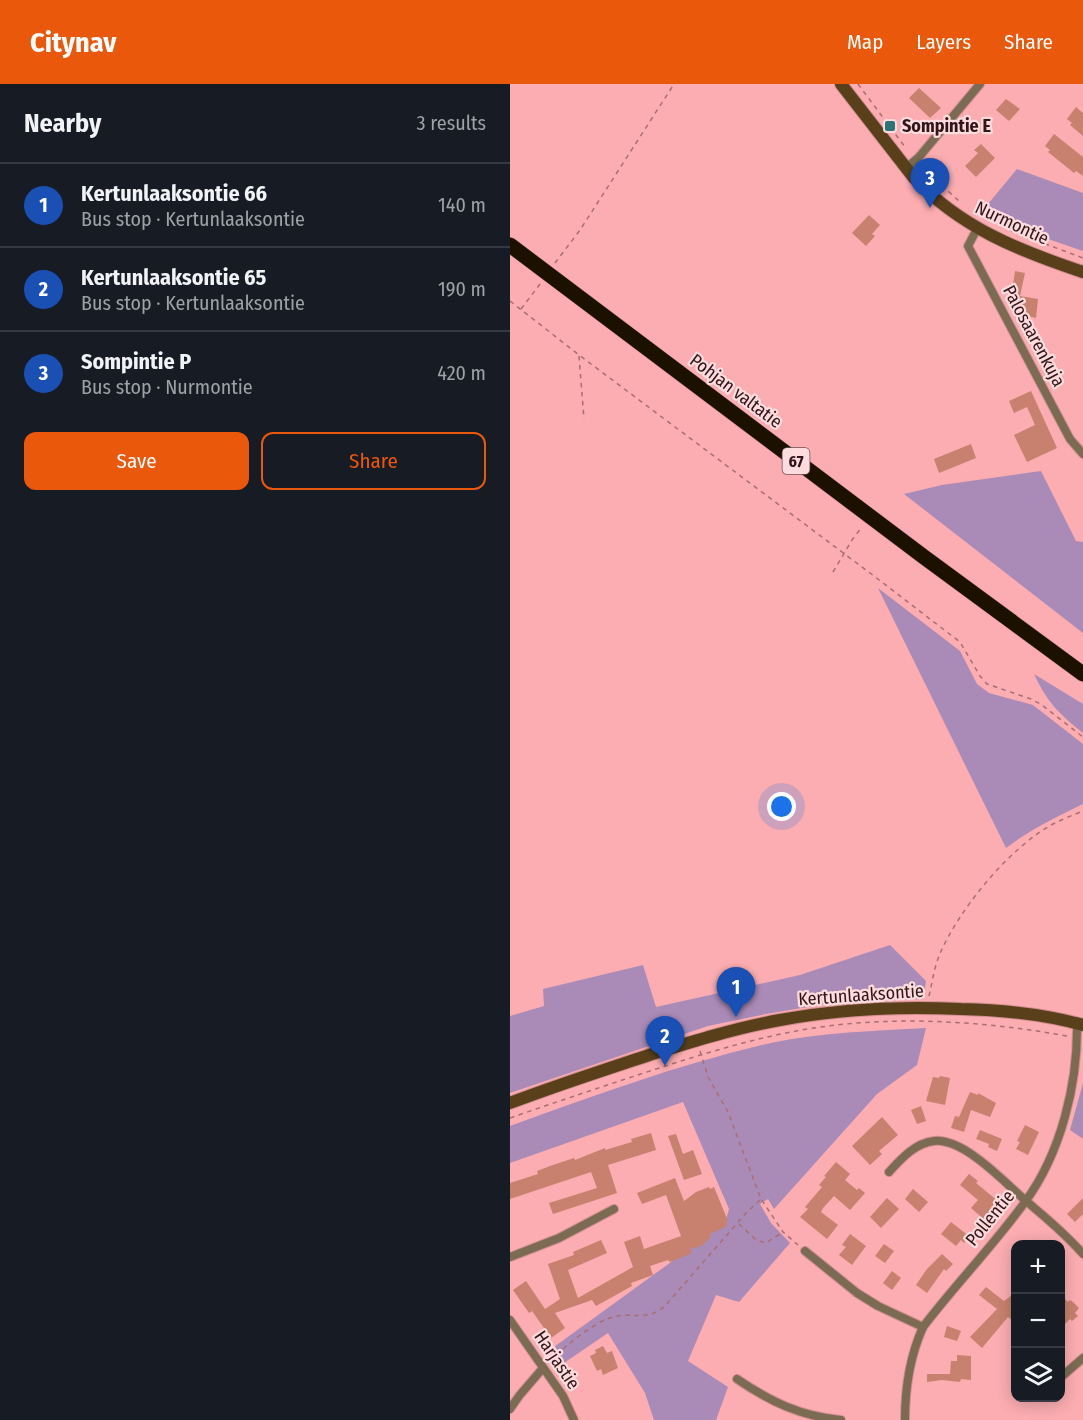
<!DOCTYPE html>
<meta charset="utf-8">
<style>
:root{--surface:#171b24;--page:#242831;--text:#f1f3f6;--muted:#9ea1a6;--line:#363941;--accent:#ea580c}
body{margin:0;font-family:"Fira Sans Condensed",sans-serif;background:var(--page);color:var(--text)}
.controls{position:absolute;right:18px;bottom:18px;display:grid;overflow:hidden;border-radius:12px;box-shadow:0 3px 15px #0003}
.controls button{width:54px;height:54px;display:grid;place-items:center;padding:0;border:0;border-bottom:2px solid var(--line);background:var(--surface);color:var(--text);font:30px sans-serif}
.you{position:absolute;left:272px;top:723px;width:21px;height:21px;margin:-15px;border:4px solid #fff;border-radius:50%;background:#1a73e8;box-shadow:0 0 0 9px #1a73e833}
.badge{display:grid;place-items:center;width:39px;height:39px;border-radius:50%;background:var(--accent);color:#fff;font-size:20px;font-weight:700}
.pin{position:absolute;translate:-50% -50px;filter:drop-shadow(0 2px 3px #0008)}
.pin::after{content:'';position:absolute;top:32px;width:21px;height:18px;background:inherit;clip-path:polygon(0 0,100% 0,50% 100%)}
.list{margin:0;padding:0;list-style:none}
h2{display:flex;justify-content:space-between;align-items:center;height:78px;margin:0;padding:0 24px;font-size:26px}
h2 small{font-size:20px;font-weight:400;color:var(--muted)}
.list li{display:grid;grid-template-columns:39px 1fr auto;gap:18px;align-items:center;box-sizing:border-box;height:84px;padding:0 24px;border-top:2px solid var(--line)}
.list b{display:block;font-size:22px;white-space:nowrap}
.list p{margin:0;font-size:20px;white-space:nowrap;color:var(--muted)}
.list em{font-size:20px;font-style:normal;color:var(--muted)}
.actions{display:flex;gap:12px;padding:18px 24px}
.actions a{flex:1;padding:14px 0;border:2px solid var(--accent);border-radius:12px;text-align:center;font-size:21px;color:var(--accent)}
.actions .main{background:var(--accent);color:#fff}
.icon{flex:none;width:33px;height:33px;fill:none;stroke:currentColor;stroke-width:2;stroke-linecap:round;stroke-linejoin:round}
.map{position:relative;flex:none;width:573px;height:1336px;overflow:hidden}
header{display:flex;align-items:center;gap:36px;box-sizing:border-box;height:84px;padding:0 30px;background:var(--accent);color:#fff}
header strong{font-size:28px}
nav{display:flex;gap:33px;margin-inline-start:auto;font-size:21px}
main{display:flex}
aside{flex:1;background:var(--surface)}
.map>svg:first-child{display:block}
.green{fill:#aa8bb7}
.building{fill:#c7816e}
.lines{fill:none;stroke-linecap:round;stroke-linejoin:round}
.street-casing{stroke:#d38f92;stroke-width:10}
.secondary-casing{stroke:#d38f92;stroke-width:14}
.highway-casing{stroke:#d38f92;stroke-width:16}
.path{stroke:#a86e71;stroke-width:1.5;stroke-dasharray:4.5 4.5;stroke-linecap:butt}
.street{stroke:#7c6b53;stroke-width:8}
.secondary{stroke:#59401b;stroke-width:12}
.highway{stroke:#1c1001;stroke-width:15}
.poi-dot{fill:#2b7575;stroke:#fedcde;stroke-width:2}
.labels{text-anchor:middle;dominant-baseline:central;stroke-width:4.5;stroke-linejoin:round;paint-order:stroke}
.shield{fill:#fedcde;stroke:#6e5153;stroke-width:1.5}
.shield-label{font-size:16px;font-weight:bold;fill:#311517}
.poi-label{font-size:18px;font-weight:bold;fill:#311517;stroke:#fedcde;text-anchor:start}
.street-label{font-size:18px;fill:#311517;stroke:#fedcde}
</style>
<header>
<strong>Citynav</strong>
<nav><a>Map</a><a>Layers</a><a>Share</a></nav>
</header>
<main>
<aside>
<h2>Nearby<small>3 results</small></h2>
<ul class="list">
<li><span class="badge" style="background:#1a4fb4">1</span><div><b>Kertunlaaksontie 66</b><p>Bus stop · Kertunlaaksontie</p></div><em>140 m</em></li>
<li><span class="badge" style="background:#1a4fb4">2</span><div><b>Kertunlaaksontie 65</b><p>Bus stop · Kertunlaaksontie</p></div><em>190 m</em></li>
<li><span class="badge" style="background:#1a4fb4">3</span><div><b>Sompintie P</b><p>Bus stop · Nurmontie</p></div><em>420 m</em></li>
</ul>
<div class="actions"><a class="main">Save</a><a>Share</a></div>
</aside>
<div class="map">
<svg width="573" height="1336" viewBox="0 0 573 1336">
<rect width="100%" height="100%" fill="#fbadb1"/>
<g class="green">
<polygon points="507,85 573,109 573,167 497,141 473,126"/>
<polygon points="531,387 566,457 573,458 573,549 394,410 432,401"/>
<path d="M 368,504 L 450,567 L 467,600 L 479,609 L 523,621 L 573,660 L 573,720 C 546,733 520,746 496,764 Z"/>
<path d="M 524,590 L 573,620 L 573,649 C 549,630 537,618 524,590 Z"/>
<polygon points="380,861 416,897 413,915 333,917 256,930 198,942 0,1009 0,932 34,922 33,905 133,881 146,923 290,891"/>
<path d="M 416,944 L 407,981 L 367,1010 L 264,1125 L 258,1115 L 250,1120 L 261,1139 L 280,1159 L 229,1218 L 206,1211 L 178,1277 L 218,1303 L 206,1336 L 144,1336 L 135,1309 L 98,1249 L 48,1283 L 37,1268 L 215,1139 L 219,1125 L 173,1018 L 0,1079 L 0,1042 C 86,1011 173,979 261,959 C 312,948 365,947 416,944 Z"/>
<polygon points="573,999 573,1055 560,1046"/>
</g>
<g class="building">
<polygon points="409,4 431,24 420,34 399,14"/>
<polygon points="496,15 510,25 499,37 486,26"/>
<polygon points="566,23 573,29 573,52 560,41 562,39 557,35"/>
<polygon points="544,50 573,73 573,92 566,87 564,89 538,68 540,66 535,62"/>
<polygon points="471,60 485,74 466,93 455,82 468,69 464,66"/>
<polygon points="359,131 370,141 362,150 365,152 356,162 342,149"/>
<polygon points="505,187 515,189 510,212 528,215 526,234 505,229 506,223 500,222"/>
<polygon points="521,307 547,364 517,378 504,351 525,341 517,323 504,329 499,317"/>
<polygon points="461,360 466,374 429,389 424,375"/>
<polygon points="430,992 440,994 435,1021 416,1017 423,993 429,994"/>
<polygon points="460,1008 468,1011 468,1009 486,1019 480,1033 461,1026 454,1048 441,1044 445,1032 449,1033"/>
<polygon points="411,1022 416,1037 407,1040 401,1026"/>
<polygon points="372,1033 388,1051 369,1067 372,1070 360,1081 342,1062"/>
<polygon points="515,1041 529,1048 518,1071 506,1065 510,1058 507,1057"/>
<polygon points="470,1046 492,1055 487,1067 478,1063 479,1060 466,1055"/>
<polygon points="141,1049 146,1066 98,1081 107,1109 43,1130 39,1119 87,1104 81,1088 0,1115 0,1099 28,1090 27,1087 40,1082 64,1074 65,1076 95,1064 95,1066 122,1058 121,1055"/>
<polygon points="166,1050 173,1070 183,1066 192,1090 174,1096 158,1052"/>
<polygon points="326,1078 340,1090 335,1096 347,1106 349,1104 355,1109 340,1126 324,1112 313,1124 311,1128 328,1141 317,1155 290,1133 298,1125 295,1123 312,1103 309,1101 316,1093 314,1092"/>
<polygon points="459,1090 468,1097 466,1099 489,1118 484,1124 486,1125 476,1137 461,1124 468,1116 450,1101"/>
<polygon points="165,1094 174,1117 186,1108 199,1103 200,1105 204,1103 218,1137 216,1139 217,1142 200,1150 201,1153 191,1162 180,1165 182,1169 160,1178 158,1176 140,1182 143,1191 121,1199 122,1202 86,1222 82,1216 45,1229 55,1244 41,1254 22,1227 19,1229 3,1206 16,1197 35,1225 50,1215 38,1180 64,1171 63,1168 91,1156 97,1169 58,1186 68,1214 123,1183 114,1158 130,1152 134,1165 171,1152 156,1111 132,1120 127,1109"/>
<polygon points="403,1105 418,1118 409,1128 395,1115"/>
<polygon points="377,1114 389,1125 371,1144 360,1133"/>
<polygon points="573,1114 573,1130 565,1138 557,1130"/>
<polygon points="441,1138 459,1152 454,1159 451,1156 446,1162 431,1150"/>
<polygon points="340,1150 356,1162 342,1181 329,1171 336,1163 332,1161"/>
<polygon points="374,1160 384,1167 375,1179 365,1172"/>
<polygon points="432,1170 443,1180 436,1187 434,1185 417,1209 406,1201 417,1185"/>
<polygon points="382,1187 391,1194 382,1206 373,1199"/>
<polygon points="476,1203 494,1217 506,1208 506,1229 500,1235 498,1233 472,1264 460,1253 487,1225 469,1211"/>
<polygon points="555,1215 558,1218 560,1216 563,1218 569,1224 565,1229 568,1232 562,1237 560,1235 555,1240 550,1235 550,1219"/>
<polygon points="437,1242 451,1247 447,1257 434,1253"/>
<polygon points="93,1262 97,1269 102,1267 108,1284 93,1291 91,1285 87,1287 80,1272 86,1269 85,1266"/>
<polygon points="447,1271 461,1272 461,1296 451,1295 450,1298 432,1296 417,1298 417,1290 440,1290 441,1277 447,1277"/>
</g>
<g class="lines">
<defs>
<g id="street">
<polyline points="396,84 409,73 470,0"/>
<polyline points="467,145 458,162 560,355 573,370"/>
<path d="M 379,1088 C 391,1075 405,1059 424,1057 C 454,1054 494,1098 515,1116 C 536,1134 555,1149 573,1170"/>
<polyline points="295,1167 347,1209 368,1222 413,1243"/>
<polyline points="0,1173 49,1154 104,1125"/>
<polyline points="0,1236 53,1312 64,1336"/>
<polyline points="550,1294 573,1274"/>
<path d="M 227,1295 C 261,1318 290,1332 331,1336"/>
<polyline points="0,1325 9,1312 33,1284"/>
<path d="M 395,1336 C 395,1304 400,1272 413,1243 C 445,1201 483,1162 515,1118 C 551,1069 568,1000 567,939"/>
</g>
<g id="secondary">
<path d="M 331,0 L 404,94 C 451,144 510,167 573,188"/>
<path d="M 0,1019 C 47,1001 94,986 142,970 C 184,957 226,944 270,936 C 329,925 391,922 451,925 C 492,926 534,930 573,941"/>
</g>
<polyline id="highway" points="0,161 414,473 573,590"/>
</defs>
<use href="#street" class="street-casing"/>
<use href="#secondary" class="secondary-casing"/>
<use href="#highway" class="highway-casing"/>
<g class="path">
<polyline points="348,0 395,63"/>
<polyline points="412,83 450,118"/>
<polyline points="501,147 573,174"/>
<polyline points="45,179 70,146 164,0"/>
<polyline points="0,217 69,271 360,489 450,558 470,592 477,600 521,615 532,621 573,653"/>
<polyline points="11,225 30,200"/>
<polyline points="69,272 74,335"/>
<polyline points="323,488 342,456 352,443"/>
<path d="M 419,912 C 422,899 424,885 429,872 C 448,826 499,764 543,740 C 553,735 563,731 573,727"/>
<polyline points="190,967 198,993 218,1028 251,1115 273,1148 288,1161"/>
<path d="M 0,1034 C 49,1017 97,1001 146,985 C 208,965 271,946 336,940 C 410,933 485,939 557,952"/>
<polyline points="229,1140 245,1155 255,1159 272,1149"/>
<path d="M 39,1276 C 57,1262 76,1244 97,1235 C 121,1225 133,1240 155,1222 L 236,1129 L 251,1115"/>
</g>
<use href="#street" class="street"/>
<use href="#secondary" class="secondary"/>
<use href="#highway" class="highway"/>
</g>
<rect class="poi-dot" x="374" y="36" width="12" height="12" rx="3"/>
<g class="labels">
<rect class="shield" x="272.5" y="364" width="27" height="26" rx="4.5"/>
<g class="shield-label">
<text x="286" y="377">67</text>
</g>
<g class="poi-label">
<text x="392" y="42">Sompintie E</text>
</g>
<g class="street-label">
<text transform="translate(502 139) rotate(25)">Nurmontie</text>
<text transform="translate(524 252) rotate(62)">Palosaarenkuja</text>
<text transform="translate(226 307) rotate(37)">Pohjan valtatie</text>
<text transform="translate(351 911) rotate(-4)">Kertunlaaksontie</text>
<text transform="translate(480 1134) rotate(-51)">Pollentie</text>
<text transform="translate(47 1276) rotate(56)">Harjastie</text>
</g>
</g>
</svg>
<div class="controls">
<button>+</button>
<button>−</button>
<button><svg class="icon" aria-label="layers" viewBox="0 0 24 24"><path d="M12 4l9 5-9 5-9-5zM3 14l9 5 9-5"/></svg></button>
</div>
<div class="you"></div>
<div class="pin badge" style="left:226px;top:933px;background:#1a4fb4">1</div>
<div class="pin badge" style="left:155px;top:982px;background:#1a4fb4">2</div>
<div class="pin badge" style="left:420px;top:124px;background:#1a4fb4">3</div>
</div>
</main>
